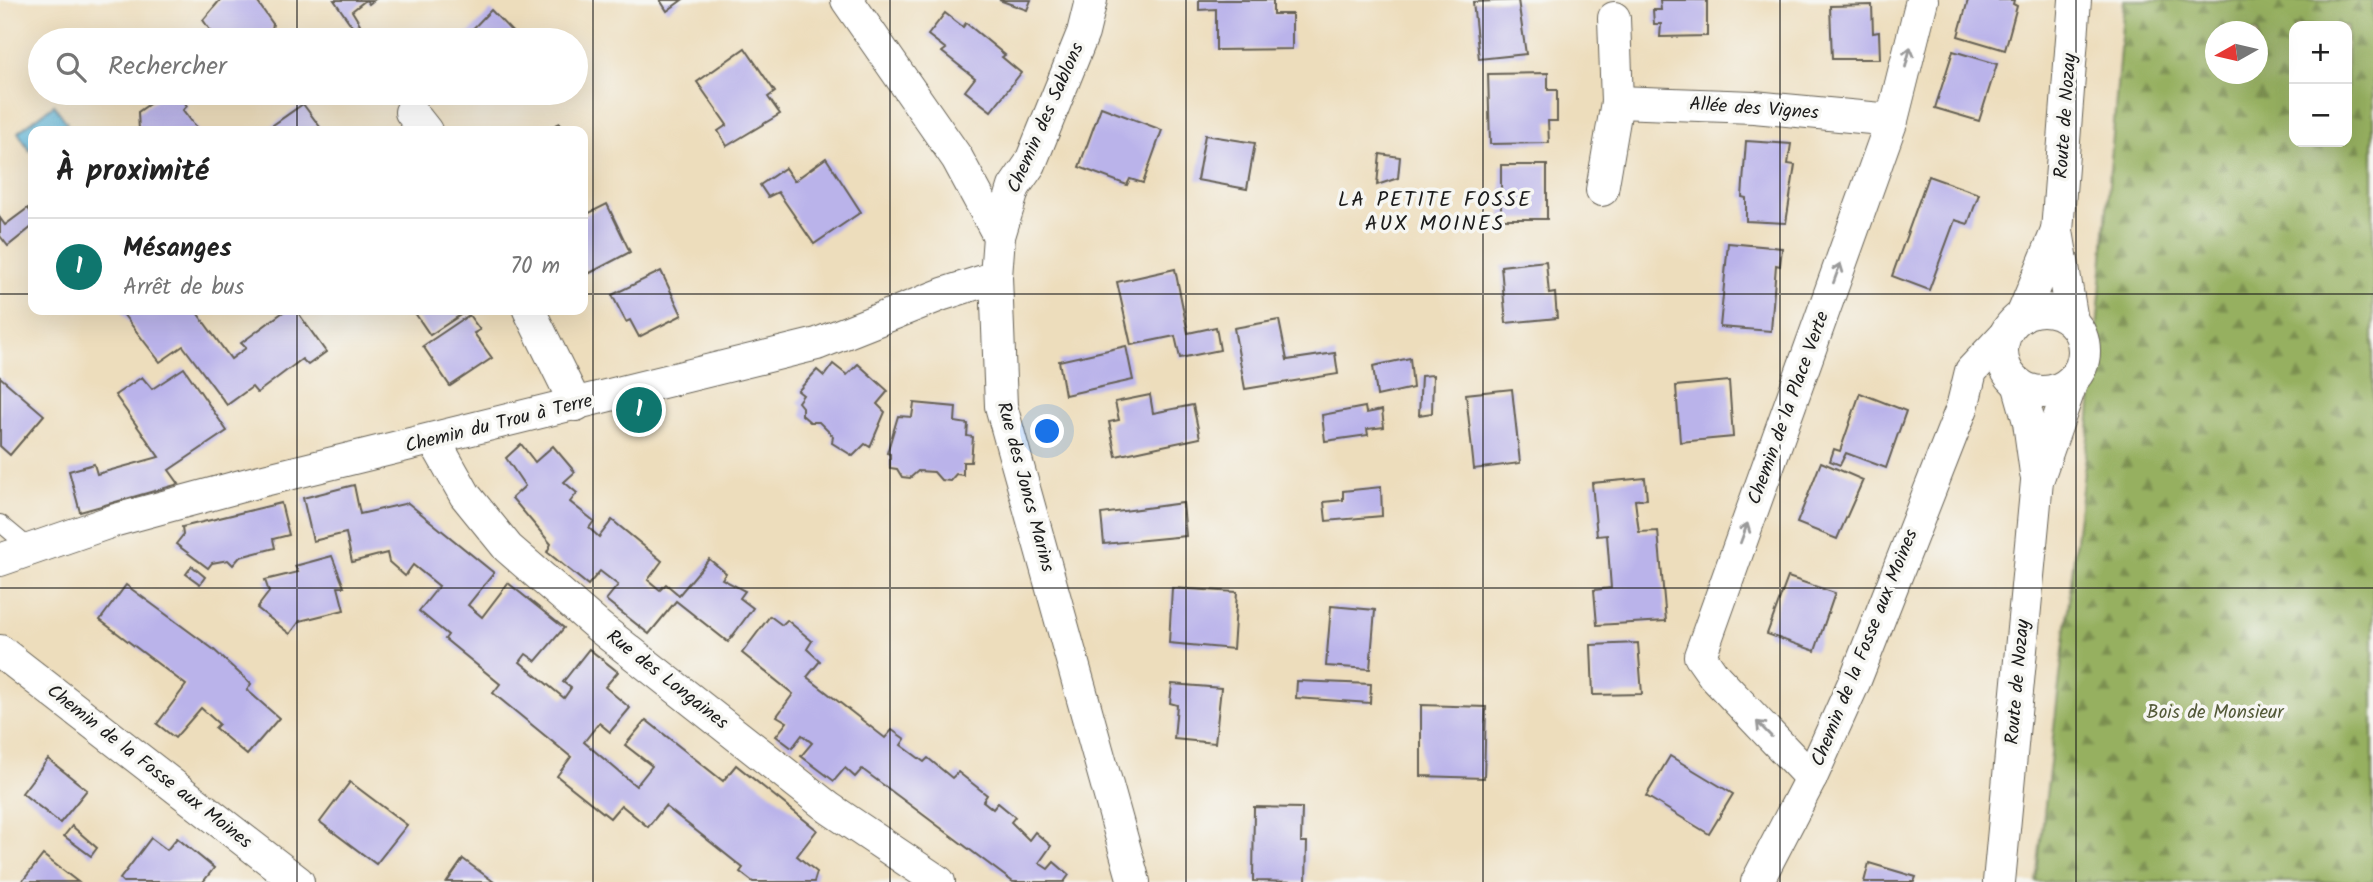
<!DOCTYPE html>
<html lang="fr">
<meta charset="utf-8">
<style>
:root{--surface:#fff;--page:#f2f2f2;--text:#222;--muted:#767676;--line:#e0e0e0;--accent:#0f766e}
body{margin:0;font-family:Kalam,sans-serif;background:var(--page);color:var(--text)}
.controls{position:absolute;right:21px;top:21px;display:grid;overflow:hidden;border-radius:14px;box-shadow:0 7px 28px #0002}
.controls button{width:63px;height:63px;display:grid;place-items:center;padding:0;border:0;border-bottom:2px solid var(--line);background:var(--surface);color:var(--text);font:35px sans-serif}
.compass{position:absolute;left:2205px;top:21px;width:63px;height:63px;border-radius:50%;background:var(--surface);box-shadow:0 7px 28px #0002;rotate:262deg}
.you{position:absolute;left:1048px;top:432px;width:24px;height:24px;margin:-18px;border:5px solid #fff;border-radius:50%;background:#1a73e8;box-shadow:0 0 0 10px #1a73e833}
.badge{display:grid;place-items:center;width:46px;height:46px;border-radius:50%;background:var(--accent);color:#fff;font-size:23px;font-weight:700}
.pin{position:absolute;translate:-50% -50%;border:4px solid #fff;box-shadow:0 2px 7px #0006}
.list{margin:0;padding:0;list-style:none}
h2{display:flex;justify-content:space-between;align-items:center;height:91px;margin:0;padding:0 28px;font-size:30px}
h2 small{font-size:23px;font-weight:400;color:var(--muted)}
.list li{display:grid;grid-template-columns:46px 1fr auto;gap:21px;align-items:center;box-sizing:border-box;height:98px;padding:0 28px;border-top:2px solid var(--line)}
.list b{display:block;font-size:26px;white-space:nowrap}
.list p{margin:0;font-size:23px;white-space:nowrap;color:var(--muted)}
.list em{font-size:23px;font-style:normal;color:var(--muted)}
.icon{flex:none;width:38px;height:38px;fill:none;stroke:currentColor;stroke-width:2;stroke-linecap:round;stroke-linejoin:round}
.map{position:relative;flex:none;width:2373px;height:882px;overflow:hidden}
.search{position:absolute;background:var(--surface);box-shadow:0 7px 28px #0002;left:28px;top:28px;width:560px;height:77px;display:flex;align-items:center;gap:18px;box-sizing:border-box;padding:0 24px;border-radius:38px;color:var(--muted);font-size:26px}
.panel{position:absolute;background:var(--surface);box-shadow:0 7px 28px #0002;left:28px;top:126px;width:560px;height:189px;border-radius:14px}
.map>svg:first-child{display:block}
.forest{fill:url(#forest-firs);stroke:#59663e;stroke-width:2;fill-rule:evenodd}
.water{fill:#60b9dd;stroke:#3e6a7c;stroke-width:2}
.building{fill:#bab3ea}
.lines{fill:none;stroke-linecap:round;stroke-linejoin:round}
.service-casing{stroke:#656054;stroke-width:18}
.minor-casing{stroke:#656054;stroke-width:34}
.service{stroke:#fff;stroke-width:16}
.minor{stroke:#fff;stroke-width:32}
.oneway{stroke:#999}
.grid{fill:none;stroke:#1c1c1c;stroke-width:2;stroke-opacity:0.55}
.labels{text-anchor:middle;dominant-baseline:central;stroke-width:7;stroke-linejoin:round;paint-order:stroke}
.street-label{font-size:19px;fill:#1c1c1c;stroke:#f6f6f2}
.park-label{font-size:19px;fill:#545a39;stroke:#f6f6f2}
.neighbourhood-label{font-size:21px;letter-spacing:2px;fill:#1c1c1c;stroke:#f6f6f2}
</style>
<div class="map">
<svg width="2373" height="882" viewBox="0 0 2373 882">
<defs>
<pattern id="forest-firs" width="22" height="20" patternUnits="userSpaceOnUse" patternTransform="scale(1.75)"><rect width="22" height="20" fill="#96b061"/><path d="M5 1l3.5 6h-7zM16 11l3.5 6h-7z" fill="#7a8e4f"/></pattern>
</defs>
<rect width="100%" height="100%" fill="#f6f6f2"/>
<filter id="ink" filterUnits="userSpaceOnUse"><feTurbulence type="fractalNoise" baseFrequency=".0143" numOctaves="2"/><feDisplacementMap in="SourceGraphic" scale="14" xChannelSelector="R" yChannelSelector="G"/><feConvolveMatrix kernelMatrix="1 2 1 2 8 2 1 2 1" color-interpolation-filters="sRGB"/></filter>
<filter id="wash" filterUnits="userSpaceOnUse"><feTurbulence type="fractalNoise" baseFrequency=".00686" numOctaves="4" result="noise"/><feDisplacementMap in="SourceGraphic" scale="28" xChannelSelector="R" yChannelSelector="G"/><feGaussianBlur stdDeviation="1.57" result="paint"/><feColorMatrix in="noise" values="0 0 0 0 0 0 0 0 0 0 0 0 0 0 0 0 0 1.4 0 .05"/><feComposite in="paint" operator="in"/></filter>
<g filter="url(#wash)">
<rect width="100%" height="100%" fill="#edddbc"/>
<path class="forest" d="M 2124,0 L 2373,0 L 2373,882 L 2036,882 L 2089,429 ZM 2294,26 L 2347,26 L 2347,142 L 2294,142 ZM 2216,32 L 2258,32 L 2258,74 L 2216,74 Z"/>
<polygon class="water" points="54,105 67,123 56,131 33,131 33,148 30,151 18,132"/>
<g id="blocks">
<g class="building">
<polygon points="220,0 256,0 273,24 270,40 224,40 219,34 215,37 203,20"/>
<polygon points="334,0 374,0 369,4 366,0 352,11 360,24 354,29"/>
<polygon points="660,0 682,0 667,11"/>
<polygon points="999,0 1031,0 1027,10"/>
<polygon points="1199,0 1273,0 1273,14 1292,14 1292,49 1216,50 1216,9 1199,10"/>
<polygon points="1518,0 1526,54 1479,59 1473,2"/>
<polygon points="1660,0 1707,0 1707,36 1660,37 1661,24 1654,24 1653,10 1661,10"/>
<polygon points="1968,0 2014,0 2013,4 2017,6 2005,50 1958,36"/>
<polygon points="1872,5 1873,33 1879,32 1880,59 1832,59 1830,6"/>
<polygon points="491,10 520,40 462,40"/>
<polygon points="945,13 963,27 966,23 1005,55 1002,57 1021,73 991,111 965,91 975,78 942,52 946,49 928,35"/>
<polygon points="745,48 775,92 768,97 780,114 727,146 718,131 727,125 697,82"/>
<polygon points="1953,51 1997,64 1979,121 1935,108"/>
<polygon points="1548,73 1548,90 1557,90 1557,121 1548,121 1549,143 1490,144 1488,74"/>
<polygon points="165,93 179,93 187,106 183,110 199,131 139,131 138,112"/>
<polygon points="303,104 323,131 267,131 266,130"/>
<polygon points="1101,107 1162,130 1143,183 1130,179 1127,185 1079,167"/>
<polygon points="560,123 564,131 543,131"/>
<polygon points="1205,135 1255,143 1247,189 1197,180"/>
<polygon points="1746,141 1791,144 1788,164 1795,165 1786,223 1746,221 1746,198 1742,197"/>
<polygon points="1380,154 1400,157 1398,178 1377,185"/>
<polygon points="826,158 861,212 814,244 778,192 768,197 760,185 785,168 794,181"/>
<rect x="1501" y="165" width="46" height="54"/>
<polygon points="1928,176 1979,194 1968,224 1955,220 1929,290 1892,276"/>
<polygon points="607,204 630,252 588,274 583,263 583,216"/>
<polygon points="28,208 33,216 33,226 8,246 0,236 0,218 5,225"/>
<polygon points="1728,243 1782,248 1780,266 1776,265 1771,331 1720,327"/>
<polygon points="1546,261 1549,294 1555,293 1557,318 1506,323 1501,266"/>
<polygon points="1175,269 1188,333 1216,327 1220,350 1180,358 1175,336 1131,345 1117,282"/>
<polygon points="661,271 682,315 639,337 630,320 626,322 612,295"/>
<polygon points="120,310 195,310 231,359 246,348 241,343 286,310 296,310 326,352 308,365 302,359 257,393 252,387 227,405 183,346 160,362"/>
<polygon points="413,310 468,310 430,335"/>
<polygon points="469,315 480,330 474,333 492,358 450,386 423,346"/>
<polygon points="1279,320 1287,360 1335,353 1338,374 1245,389 1234,328"/>
<polygon points="1126,346 1133,380 1065,395 1059,361"/>
<polygon points="1410,358 1413,388 1377,396 1373,366"/>
<polygon points="833,364 847,375 858,364 888,391 877,404 885,412 870,447 865,444 853,456 832,443 833,436 819,422 810,422 802,415 802,407 798,402 803,395 798,391 817,370 824,376"/>
<polygon points="184,368 227,431 169,470 179,484 80,512 69,471 94,464 97,474 159,457 115,395 142,377 152,389"/>
<polygon points="1433,375 1432,413 1419,415 1421,376"/>
<polygon points="0,377 44,415 10,455 0,446"/>
<polygon points="1729,381 1733,437 1680,442 1676,386"/>
<polygon points="1512,389 1520,463 1474,469 1466,394"/>
<polygon points="1860,393 1906,411 1886,468 1846,453 1840,465 1830,461 1834,449 1840,451"/>
<polygon points="1150,395 1153,413 1193,405 1200,438 1116,456 1109,422 1119,420 1115,402"/>
<polygon points="914,403 956,407 955,422 968,424 967,436 973,437 971,462 963,462 963,475 956,474 950,481 941,480 934,472 918,471 910,478 902,477 897,469 890,468 890,454 887,453 898,416 912,417"/>
<polygon points="1365,407 1366,413 1382,410 1384,427 1367,429 1368,435 1325,441 1322,415"/>
<polygon points="521,444 535,462 553,446 575,472 564,482 577,493 570,502 594,521 589,528 599,537 612,520 662,561 648,580 660,590 666,584 679,595 709,559 726,573 722,579 745,591 740,598 753,608 728,642 676,601 649,634 606,600 618,585 600,571 588,585 547,552 551,544 512,498 525,486 506,458"/>
<polygon points="1821,462 1863,480 1837,539 1797,523"/>
<polygon points="1645,478 1647,499 1635,500 1639,532 1658,531 1666,621 1597,625 1594,590 1611,588 1607,535 1597,536 1592,483"/>
<polygon points="354,485 360,514 408,503 494,573 468,605 482,617 508,583 564,628 536,661 526,654 520,662 564,698 571,688 563,682 589,649 618,672 605,687 630,708 610,732 599,723 584,742 636,786 652,766 625,745 646,720 723,781 736,765 817,830 797,856 817,872 814,882 753,882 740,872 743,868 665,806 648,827 621,805 610,818 557,776 571,757 493,693 500,684 445,639 448,635 419,611 439,586 413,565 405,576 389,562 387,553 352,562 346,533 313,541 303,498"/>
<polygon points="1381,487 1382,516 1326,521 1324,502 1343,500 1343,491"/>
<polygon points="281,503 289,535 273,539 275,548 240,557 233,565 228,560 212,563 208,568 176,544 183,535 182,527"/>
<polygon points="1183,503 1186,536 1104,544 1101,514"/>
<polygon points="332,556 344,587 338,587 344,610 300,621 290,634 257,608 269,592 265,580 298,572 295,566"/>
<polygon points="192,566 205,577 200,584 186,574"/>
<polygon points="1788,577 1835,593 1815,651 1767,634"/>
<polygon points="126,585 213,649 251,684 247,690 279,718 247,755 215,728 219,724 201,708 175,738 157,724 186,685 100,620"/>
<polygon points="1172,588 1237,592 1233,649 1169,643"/>
<polygon points="1331,606 1375,610 1370,669 1326,666"/>
<polygon points="770,616 782,625 787,620 812,641 807,649 820,661 807,677 885,738 892,730 905,739 901,745 924,762 928,758 952,778 958,772 987,795 983,801 993,809 998,803 1015,817 1011,822 1029,840 1035,832 1051,846 1039,863 1048,869 1054,862 1069,875 1064,882 1013,882 862,769 855,777 845,768 834,781 801,756 812,743 802,735 792,748 776,736 787,722 777,716 793,694 742,653"/>
<polygon points="1638,643 1642,694 1593,695 1591,645"/>
<polygon points="1297,681 1371,684 1370,703 1296,698"/>
<polygon points="1172,684 1221,688 1215,743 1174,739 1177,705 1170,703"/>
<polygon points="1421,705 1486,707 1484,778 1421,776"/>
<polygon points="1670,756 1733,794 1709,834 1646,796"/>
<polygon points="48,759 87,790 60,823 22,793"/>
<polygon points="350,782 407,825 376,864 320,822"/>
<polygon points="1254,807 1302,808 1301,842 1307,842 1306,882 1253,881"/>
<polygon points="72,826 97,848 91,856 64,836"/>
<polygon points="151,838 167,850 177,838 214,868 203,882 123,882 120,879"/>
<polygon points="43,855 78,882 22,882"/>
<polygon points="463,859 494,882 447,882"/>
<polygon points="1869,863 1916,877 1914,882 1864,882"/>
</g>
</g>
</g>
<g filter="url(#ink)">
<use href="#blocks" fill-opacity="0" stroke="#656054" stroke-width="2"/>
<g class="lines">
<defs>
<polyline id="service" points="0,523 30,548"/>
<g id="minor">
<polyline points="847,0 957,158 999,236"/>
<polyline points="1091,0 1083,33 1030,164 1014,187 999,236 996,277 1001,406 1134,882"/>
<polyline points="1617,102 1754,107 1892,120"/>
<polyline points="411,112 426,131"/>
<polyline points="1602,190 1617,102 1614,18"/>
<polyline points="529,310 576,405"/>
<circle cx="2043" cy="351" r="41"/>
<polyline points="2022,316 2057,231"/>
<polyline points="2072,321 2057,231 2075,0"/>
<polyline points="2018,383 2029,422 2036,473"/>
<polyline points="434,440 465,495 508,548 599,627 829,808 939,882"/>
<polyline points="0,560 116,520 256,482 817,344 943,294 996,277"/>
<polyline points="0,651 298,882"/>
<polyline points="1811,778 1714,676 1700,656 1892,120 1922,0"/>
<polyline points="1757,882 1811,778 1856,678 1962,408 1971,371 2004,336"/>
<polyline points="1999,882 2037,481 2072,381"/>
</g>
</defs>
<use href="#service" class="service-casing"/>
<use href="#minor" class="minor-casing"/>
<use href="#service" class="service"/>
<use href="#minor" class="minor"/>
</g>
<defs><path id="oneway-shaft" d="M-6 0H5M1.5-3L5.5 0L1.5 3" fill="none" stroke-width="1.6" stroke-linecap="round" stroke-linejoin="round" transform="scale(1.75)"/></defs>
<g class="oneway">
<use href="#oneway-shaft" transform="translate(1908 57) rotate(-76)"/>
<use href="#oneway-shaft" transform="translate(1837 273) rotate(-70)"/>
<use href="#oneway-shaft" transform="translate(1744 533) rotate(-70)"/>
<use href="#oneway-shaft" transform="translate(1764 729) rotate(-134)"/>
</g>
</g>
<path class="grid" d="M 297,0 L 297,40M 593,0 L 593,882M 890,0 L 890,882M 1186,0 L 1186,882M 1483,0 L 1483,882M 1780,0 L 1780,882M 2076,0 L 2076,882M 297,93 L 297,131M 0,294 L 33,294M 583,294 L 2373,294M 297,310 L 297,882M 0,588 L 2373,588"/>
<g class="labels">
<g class="street-label">
<text transform="translate(1754 109) rotate(4)">Allée des Vignes</text>
<text transform="translate(2066 116) rotate(-86)">Route de Nozay</text>
<text transform="translate(1046 118) rotate(-66)">Chemin des Sablons</text>
<text transform="translate(1789 408) rotate(-70)">Chemin de la Place Verte</text>
<text transform="translate(499 424) rotate(-14)">Chemin du Trou à Terre</text>
<text transform="translate(1025 487) rotate(75)">Rue des Joncs Marins</text>
<text transform="translate(1865 648) rotate(-68)">Chemin de la Fosse aux Moines</text>
<text transform="translate(667 680) rotate(38)">Rue des Longaines</text>
<text transform="translate(2018 682) rotate(-85)">Route de Nozay</text>
<text transform="translate(149 767) rotate(38)">Chemin de la Fosse aux Moines</text>
</g>
<g class="park-label">
<text x="2215" y="713">Bois de Monsieur</text>
</g>
<g class="neighbourhood-label">
<text x="1435" y="200">LA PETITE FOSSE<tspan x="1435" dy="24">AUX MOINES</tspan></text>
</g>
</g>
</svg>
<div class="controls">
<button>+</button>
<button>−</button>
</div>
<svg class="compass" viewBox="-18 -18 36 36"><path d="M0-13l5 13h-10z" fill="#e53935"/><path d="M0 13l5-13h-10z" fill="#767676"/></svg>
<div class="you"></div>
<div class="pin badge" style="left:639px;top:410px">1</div>
<div class="search"><svg class="icon" aria-label="search" viewBox="0 0 24 24"><circle cx="10" cy="10" r="6"/><path d="M15 15l6 6"/></svg>Rechercher</div>
<section class="panel">
<h2>À proximité<small></small></h2>
<ul class="list">
<li><span class="badge">1</span><div><b>Mésanges</b><p>Arrêt de bus</p></div><em>70 m</em></li>
</ul>
</section>
</div>
